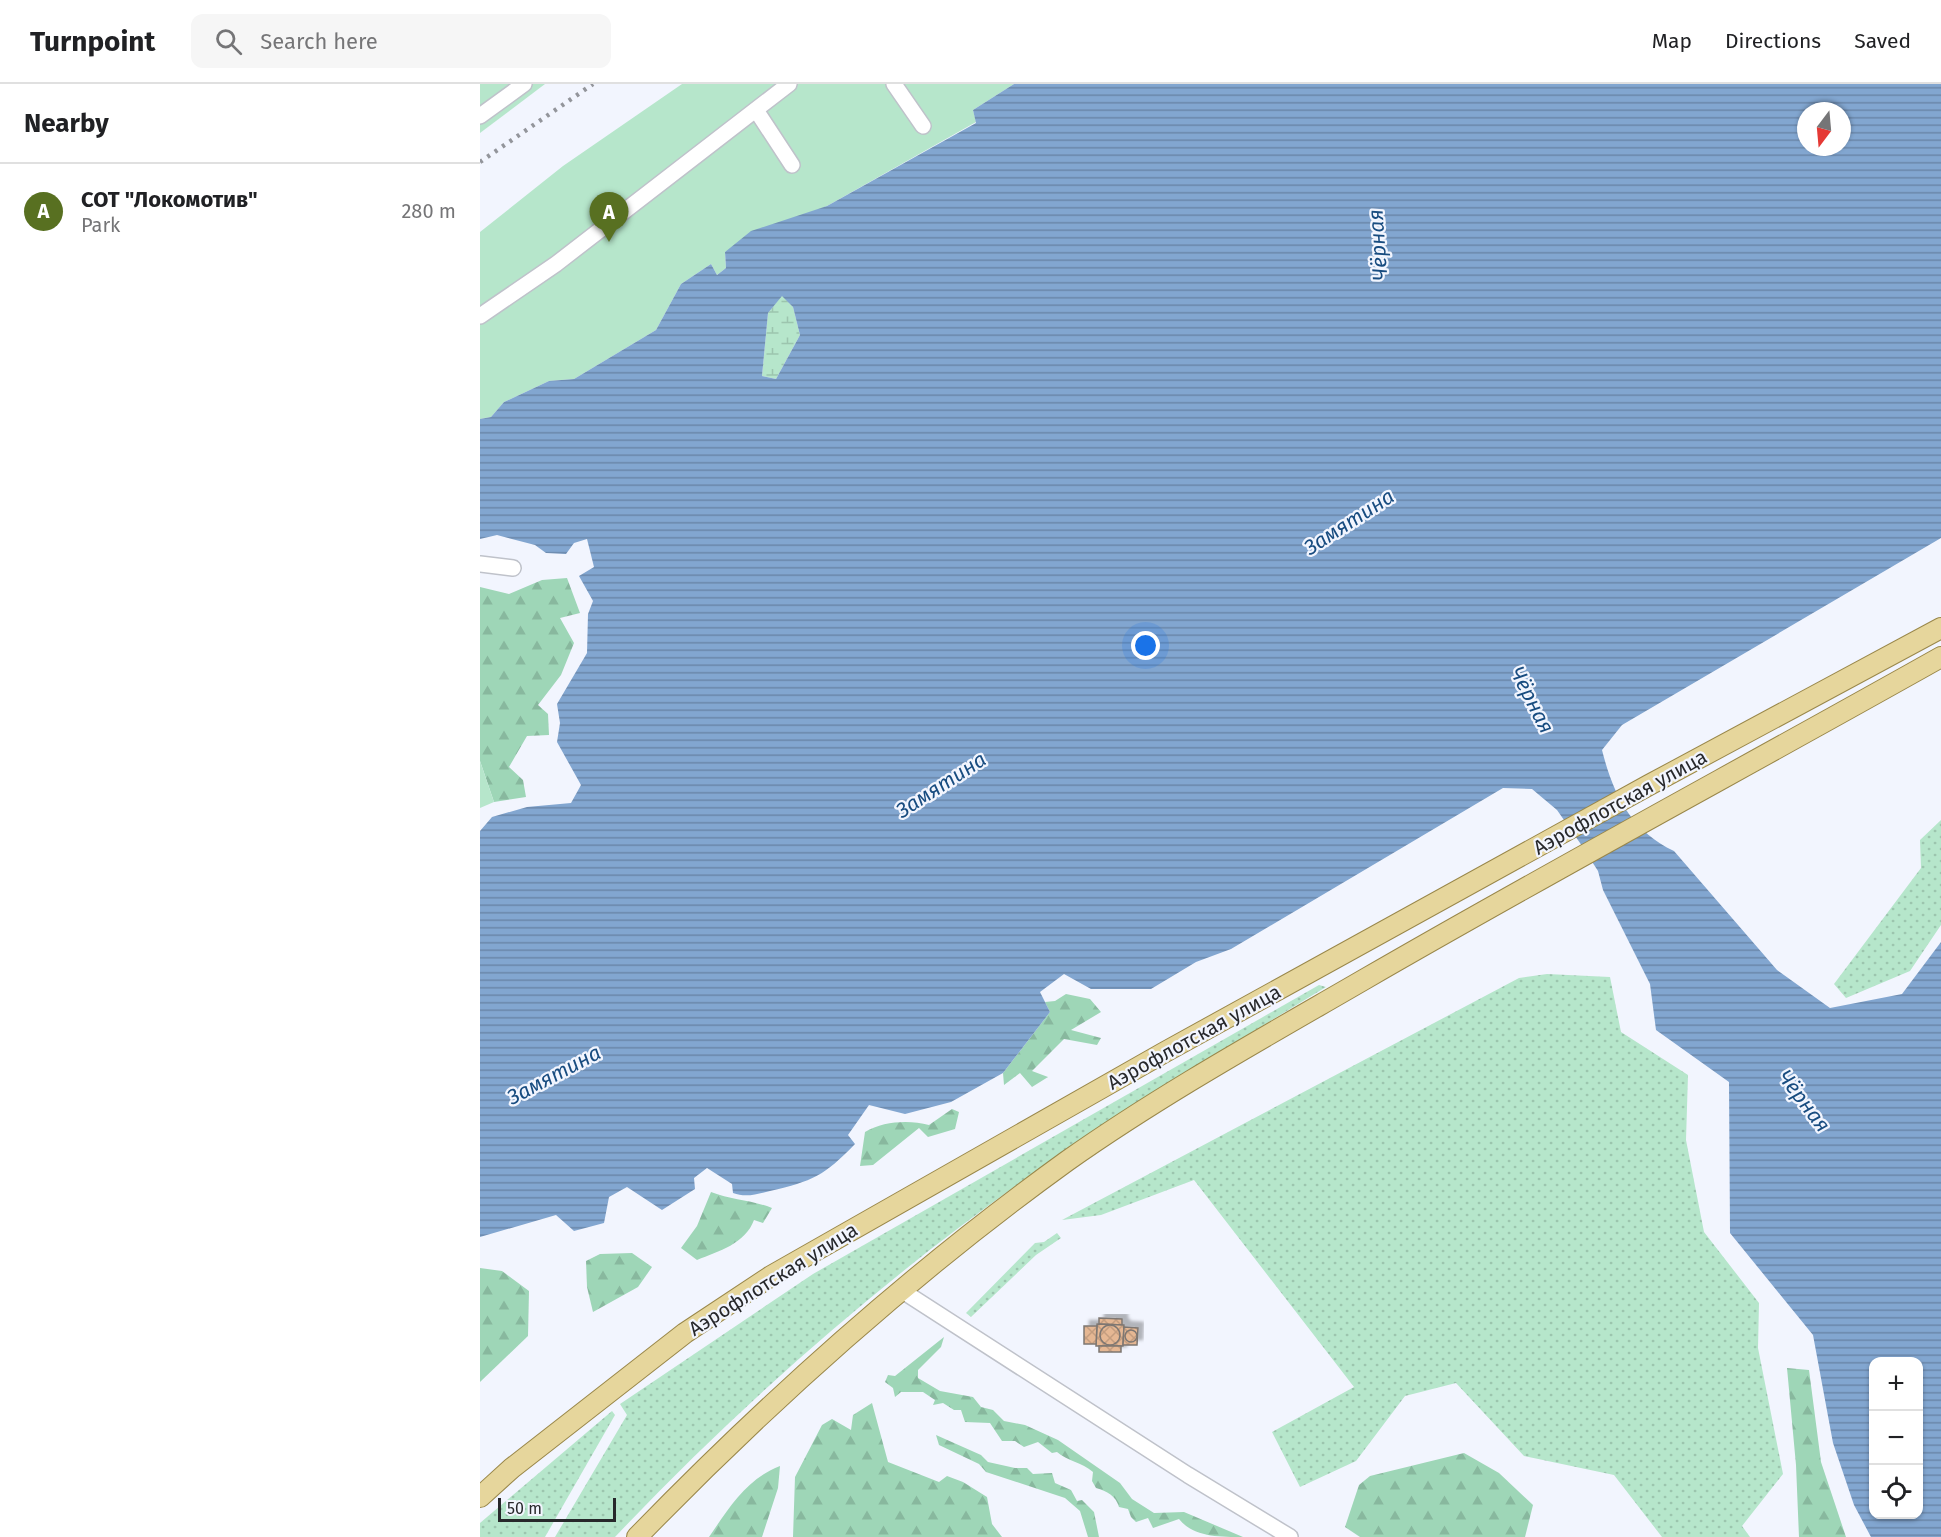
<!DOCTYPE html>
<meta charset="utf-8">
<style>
:root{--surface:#fff;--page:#f6f6f6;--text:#202124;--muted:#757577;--line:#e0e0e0;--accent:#587021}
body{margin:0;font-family:"Fira Sans",sans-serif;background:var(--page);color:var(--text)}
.controls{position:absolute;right:18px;bottom:18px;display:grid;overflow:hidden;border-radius:12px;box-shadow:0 2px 4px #0004}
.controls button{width:54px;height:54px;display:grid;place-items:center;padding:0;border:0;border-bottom:2px solid var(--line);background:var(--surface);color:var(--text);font:30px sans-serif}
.compass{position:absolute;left:1317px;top:18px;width:54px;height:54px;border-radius:50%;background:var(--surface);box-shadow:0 2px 4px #0004;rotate:196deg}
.scale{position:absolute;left:18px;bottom:15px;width:118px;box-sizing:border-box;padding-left:6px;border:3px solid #27282b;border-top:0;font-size:16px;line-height:21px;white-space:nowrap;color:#27282b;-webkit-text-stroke:4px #f2f5fe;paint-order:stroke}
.you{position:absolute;left:666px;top:562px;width:21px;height:21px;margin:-15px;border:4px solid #fff;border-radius:50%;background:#1a73e8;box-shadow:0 0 0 9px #1a73e833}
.badge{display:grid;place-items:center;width:39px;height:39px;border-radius:50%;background:var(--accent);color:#fff;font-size:20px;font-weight:700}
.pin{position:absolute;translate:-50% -50px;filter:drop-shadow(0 2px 3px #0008)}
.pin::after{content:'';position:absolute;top:32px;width:21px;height:18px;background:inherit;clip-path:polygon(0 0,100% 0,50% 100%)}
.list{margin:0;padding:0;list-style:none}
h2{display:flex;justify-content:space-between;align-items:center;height:78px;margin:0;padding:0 24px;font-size:26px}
h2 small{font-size:20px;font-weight:400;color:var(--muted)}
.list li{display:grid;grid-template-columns:39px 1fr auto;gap:18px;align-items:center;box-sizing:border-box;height:96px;padding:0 24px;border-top:2px solid var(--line)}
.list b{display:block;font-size:22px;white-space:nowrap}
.list p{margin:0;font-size:20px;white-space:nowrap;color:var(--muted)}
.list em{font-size:20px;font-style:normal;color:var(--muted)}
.icon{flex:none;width:33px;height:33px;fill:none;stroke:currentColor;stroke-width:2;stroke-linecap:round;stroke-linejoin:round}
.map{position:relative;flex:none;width:1461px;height:1453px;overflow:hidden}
header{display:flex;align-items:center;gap:36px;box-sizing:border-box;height:84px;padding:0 30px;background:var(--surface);border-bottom:2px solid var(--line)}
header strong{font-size:28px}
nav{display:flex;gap:33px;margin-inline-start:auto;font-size:21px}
.search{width:420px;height:54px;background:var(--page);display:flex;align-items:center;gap:15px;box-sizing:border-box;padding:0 21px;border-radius:12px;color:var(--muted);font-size:22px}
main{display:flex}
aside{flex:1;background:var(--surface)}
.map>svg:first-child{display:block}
.grass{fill:url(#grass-dots)}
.forest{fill:url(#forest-firs)}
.wetland{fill:url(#wetland-marsh)}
.garden{fill:#b6e6cb}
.water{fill:url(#water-rules);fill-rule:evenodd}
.building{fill:url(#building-cross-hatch);stroke:#7e7772;stroke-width:1.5;filter:url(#shadow)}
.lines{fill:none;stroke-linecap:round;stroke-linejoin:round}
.minor-casing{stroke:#bfc2ca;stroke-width:18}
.major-casing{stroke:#99874a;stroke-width:22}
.minor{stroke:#fff;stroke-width:15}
.major{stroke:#e6d69c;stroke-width:20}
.rail{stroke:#93959b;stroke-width:4.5;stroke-dasharray:3 6;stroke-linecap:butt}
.labels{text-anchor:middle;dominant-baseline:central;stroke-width:4.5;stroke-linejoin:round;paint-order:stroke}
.street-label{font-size:20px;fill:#27282b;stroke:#f2f5fe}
.water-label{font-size:21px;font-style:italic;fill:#184c80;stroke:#f2f5fe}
</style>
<header>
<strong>Turnpoint</strong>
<div class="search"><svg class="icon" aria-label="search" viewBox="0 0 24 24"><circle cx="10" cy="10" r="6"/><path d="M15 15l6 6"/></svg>Search here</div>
<nav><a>Map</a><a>Directions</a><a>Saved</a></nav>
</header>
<main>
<aside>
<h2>Nearby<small></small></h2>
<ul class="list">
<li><span class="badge">A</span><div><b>СОТ &quot;Локомотив&quot;</b><p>Park</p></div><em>280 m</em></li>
</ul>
</aside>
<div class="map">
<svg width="1461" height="1453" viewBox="0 0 1461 1453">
<defs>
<pattern id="grass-dots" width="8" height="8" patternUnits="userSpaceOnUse" patternTransform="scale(1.5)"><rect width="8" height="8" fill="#b6e6cb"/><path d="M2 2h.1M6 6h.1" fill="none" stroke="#9cc5ae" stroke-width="1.8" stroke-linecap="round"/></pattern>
<pattern id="forest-firs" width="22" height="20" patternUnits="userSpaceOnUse" patternTransform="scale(1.5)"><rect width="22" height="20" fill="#9ed6b7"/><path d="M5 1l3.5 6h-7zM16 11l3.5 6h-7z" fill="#88b89e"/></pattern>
<pattern id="wetland-marsh" width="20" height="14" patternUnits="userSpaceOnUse" patternTransform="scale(1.5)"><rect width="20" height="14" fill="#b6e6cb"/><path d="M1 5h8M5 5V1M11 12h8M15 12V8" fill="none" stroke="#9cc5ae"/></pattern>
<pattern id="water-rules" width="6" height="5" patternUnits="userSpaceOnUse" patternTransform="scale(1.5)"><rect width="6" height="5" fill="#82a6d0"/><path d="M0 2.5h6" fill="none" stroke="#6a87a9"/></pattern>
<pattern id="building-cross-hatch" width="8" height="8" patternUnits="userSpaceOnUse" patternTransform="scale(1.5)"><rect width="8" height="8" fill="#e5b793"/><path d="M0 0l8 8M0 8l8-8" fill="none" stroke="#c49d7f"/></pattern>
<filter id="shadow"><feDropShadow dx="5.5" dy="-5.5" stdDeviation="1.5" flood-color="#0004"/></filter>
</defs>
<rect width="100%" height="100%" fill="#f2f5fe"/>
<g class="grass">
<polygon points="1461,736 1461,841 1430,887 1366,914 1354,900 1441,784 1440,756"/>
<polygon points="1067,890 1130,893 1141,948 1208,991 1206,1056 1224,1148 1279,1219 1278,1264 1303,1390 1262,1442 1270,1453 1182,1453 1134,1391 1044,1372 976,1299 925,1312 876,1377 820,1403 792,1348 874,1303 714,1096 621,1131 582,1136 1039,894"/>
<path d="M 839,901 L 846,903 C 748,963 649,1021 555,1088 C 403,1195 263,1318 135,1453 L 75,1453 L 147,1331 L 140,1320 L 333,1190 Z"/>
<polygon points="577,1149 581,1154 556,1171 491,1233 486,1229 555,1159 564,1158"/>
<polygon points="132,1327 135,1331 65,1453 0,1453 0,1439"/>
</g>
<g class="forest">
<polygon points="87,494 100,529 80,534 94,559 81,591 58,621 68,630 69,651 47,652 29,683 43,696 46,713 14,718 0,677 0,503 29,510 62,496"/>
<polygon points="586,910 610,915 621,928 591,946 621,954 617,961 584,955 552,987 568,993 552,1003 540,989 524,1001 523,989 570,928 565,918 575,917"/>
<path d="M 472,1025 L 479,1028 L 475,1045 L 448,1053 L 439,1044 L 393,1081 L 380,1082 L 385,1048 C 404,1037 429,1036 449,1041 Z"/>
<path d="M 231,1108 C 251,1116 272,1116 292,1124 L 283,1139 L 274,1136 C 265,1160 239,1167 217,1176 L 201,1164 L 217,1142 Z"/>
<polygon points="152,1169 172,1183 158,1203 113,1228 107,1203 106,1177 120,1170"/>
<polygon points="0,1184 22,1187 49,1207 48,1252 0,1298"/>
<path d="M 464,1253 L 461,1263 L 438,1286 L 438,1294 L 460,1307 L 493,1313 L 501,1323 L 513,1326 L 524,1337 L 545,1341 L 578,1356 L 640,1399 L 652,1415 L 674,1429 L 704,1428 L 763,1453 C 739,1453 713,1453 699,1435 L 673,1444 L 668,1434 L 656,1438 L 651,1433 L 648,1425 L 639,1423 C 636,1412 627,1407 616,1404 L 612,1397 L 613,1388 C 602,1378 587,1377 577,1368 L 572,1369 L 558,1358 L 544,1363 L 535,1357 L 522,1357 L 510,1339 L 485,1338 L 481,1326 L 474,1326 L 463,1319 L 453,1321 L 455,1316 L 443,1308 L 421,1308 L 415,1313 L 413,1304 L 405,1298 L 408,1291 L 415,1292 Z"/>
<polygon points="1307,1284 1329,1286 1341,1378 1366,1453 1319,1453 1316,1381"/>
<polygon points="392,1319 408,1378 459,1398 467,1392 483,1398 507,1413 512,1440 522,1453 313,1453 315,1393 342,1341 352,1335 371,1346 373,1331"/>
<polygon points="456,1351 501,1371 508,1378 535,1384 547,1384 553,1390 572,1389 575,1399 591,1406 597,1417 602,1416 614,1428 619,1453 608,1453 600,1427 585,1414 506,1388 499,1380 459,1361"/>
<polygon points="984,1369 1019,1389 1053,1421 1045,1453 880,1453 865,1443 879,1401 890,1392"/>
<path d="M 300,1382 L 298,1404 L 282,1453 L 229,1453 C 249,1424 266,1395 300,1382 Z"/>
</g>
<polygon class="wetland" points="302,211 313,223 320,251 296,295 282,292 288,229"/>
<g class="garden">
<polygon points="0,0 65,0 0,49"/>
<polygon points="202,0 534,0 493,26 496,38 347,122 245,168 246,184 237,191 231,180 201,200 176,246 94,295 69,297 24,318 11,333 0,335 0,148 83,82"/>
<polygon points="0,677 14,718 0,724"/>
</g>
<path class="water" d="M 534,0 L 1461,0 L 1461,454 L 1142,641 L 1122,666 C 1133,710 1151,747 1194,767 L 1297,886 L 1350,924 L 1422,910 L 1461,858 L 1461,1453 L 1391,1453 L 1374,1421 L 1353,1359 L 1333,1251 L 1250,1149 L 1249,998 L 1176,946 L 1170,900 L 1123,806 L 1118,787 L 1100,759 L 1077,726 L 1052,705 L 1023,704 L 751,865 L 716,878 L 671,905 L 611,905 L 584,890 L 560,908 L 570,928 L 523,989 L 471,1018 L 425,1030 L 389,1021 L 368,1051 L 375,1060 C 344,1092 333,1097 290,1107 C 277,1110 266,1114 253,1109 L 252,1100 L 227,1084 L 214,1094 L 215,1105 L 182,1126 L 147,1103 L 129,1113 L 124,1139 L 94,1147 L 76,1131 L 0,1153 L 0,747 L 12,733 L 47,723 L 91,719 L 101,701 L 77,658 L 80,639 L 77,620 L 107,569 L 108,530 L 113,517 L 99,492 L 114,483 L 107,455 L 94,459 L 86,470 L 66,469 L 55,461 L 17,451 L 0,455 L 0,335 L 11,333 L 24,318 L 69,297 L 94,295 L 176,246 L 201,200 L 231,180 L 237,191 L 246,184 L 245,168 L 271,147 L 347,122 L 496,39 L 493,26 ZM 1326,27 L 1362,27 L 1362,63 L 1326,63 ZM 302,212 L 313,223 L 320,251 L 296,295 L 282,292 L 288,229 ZM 1394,1278 L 1438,1278 L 1438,1430 L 1394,1430 Z"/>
<g class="building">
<polygon points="619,1234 642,1235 642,1241 619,1240"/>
<polygon points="617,1240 644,1241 643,1262 616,1262"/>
<circle cx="630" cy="1251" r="10"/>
<polygon points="604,1242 617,1242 616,1260 604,1260"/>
<polygon points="644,1243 658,1244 657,1261 643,1261"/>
<circle cx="651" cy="1252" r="6"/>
<rect x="619" y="1262" width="22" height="6"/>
</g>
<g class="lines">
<defs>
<g id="minor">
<polyline points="414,0 443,42"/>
<polyline points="276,26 312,81"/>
<polyline points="0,32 44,0"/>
<polyline points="0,232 76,180 309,0"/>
<polyline points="0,480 33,484"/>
<polyline points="421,1206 708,1391 810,1453"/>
</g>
<g id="major">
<polyline points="0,1413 32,1384 205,1249 291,1192 685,968 1169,701 1461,544"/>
<path d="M 157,1453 C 290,1316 432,1189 587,1077 C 682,1010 785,953 885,895 C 1075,785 1269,681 1461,573"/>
</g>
</defs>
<use href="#minor" class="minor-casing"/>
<use href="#major" class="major-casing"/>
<use href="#minor" class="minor"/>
<use href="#major" class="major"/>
<polyline class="rail" points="0,78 113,0"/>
</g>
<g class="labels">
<g class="street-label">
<text transform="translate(1140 718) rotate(-29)">Аэрофлотская улица</text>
<text transform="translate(714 953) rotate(-29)">Аэрофлотская улица</text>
<text transform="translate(293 1195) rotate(-32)">Аэрофлотская улица</text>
</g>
<g class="water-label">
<text transform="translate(898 161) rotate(-94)">Чёрная</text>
<text transform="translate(869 438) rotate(-33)">Замятина</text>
<text transform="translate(1052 616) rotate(63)">Чёрная</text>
<text transform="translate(461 701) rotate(-33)">Замятина</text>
<text transform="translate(74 991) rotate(-28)">Замятина</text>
<text transform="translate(1324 1017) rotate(53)">Чёрная</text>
</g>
</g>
</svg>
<div class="controls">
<button>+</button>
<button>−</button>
<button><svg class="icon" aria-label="locate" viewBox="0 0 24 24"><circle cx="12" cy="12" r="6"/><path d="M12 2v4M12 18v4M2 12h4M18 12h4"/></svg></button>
</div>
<svg class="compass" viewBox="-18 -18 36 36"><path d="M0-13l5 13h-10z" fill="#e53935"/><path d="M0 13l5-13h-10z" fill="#757577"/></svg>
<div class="scale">50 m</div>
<div class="you"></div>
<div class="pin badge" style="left:129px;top:158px">A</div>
</div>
</main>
